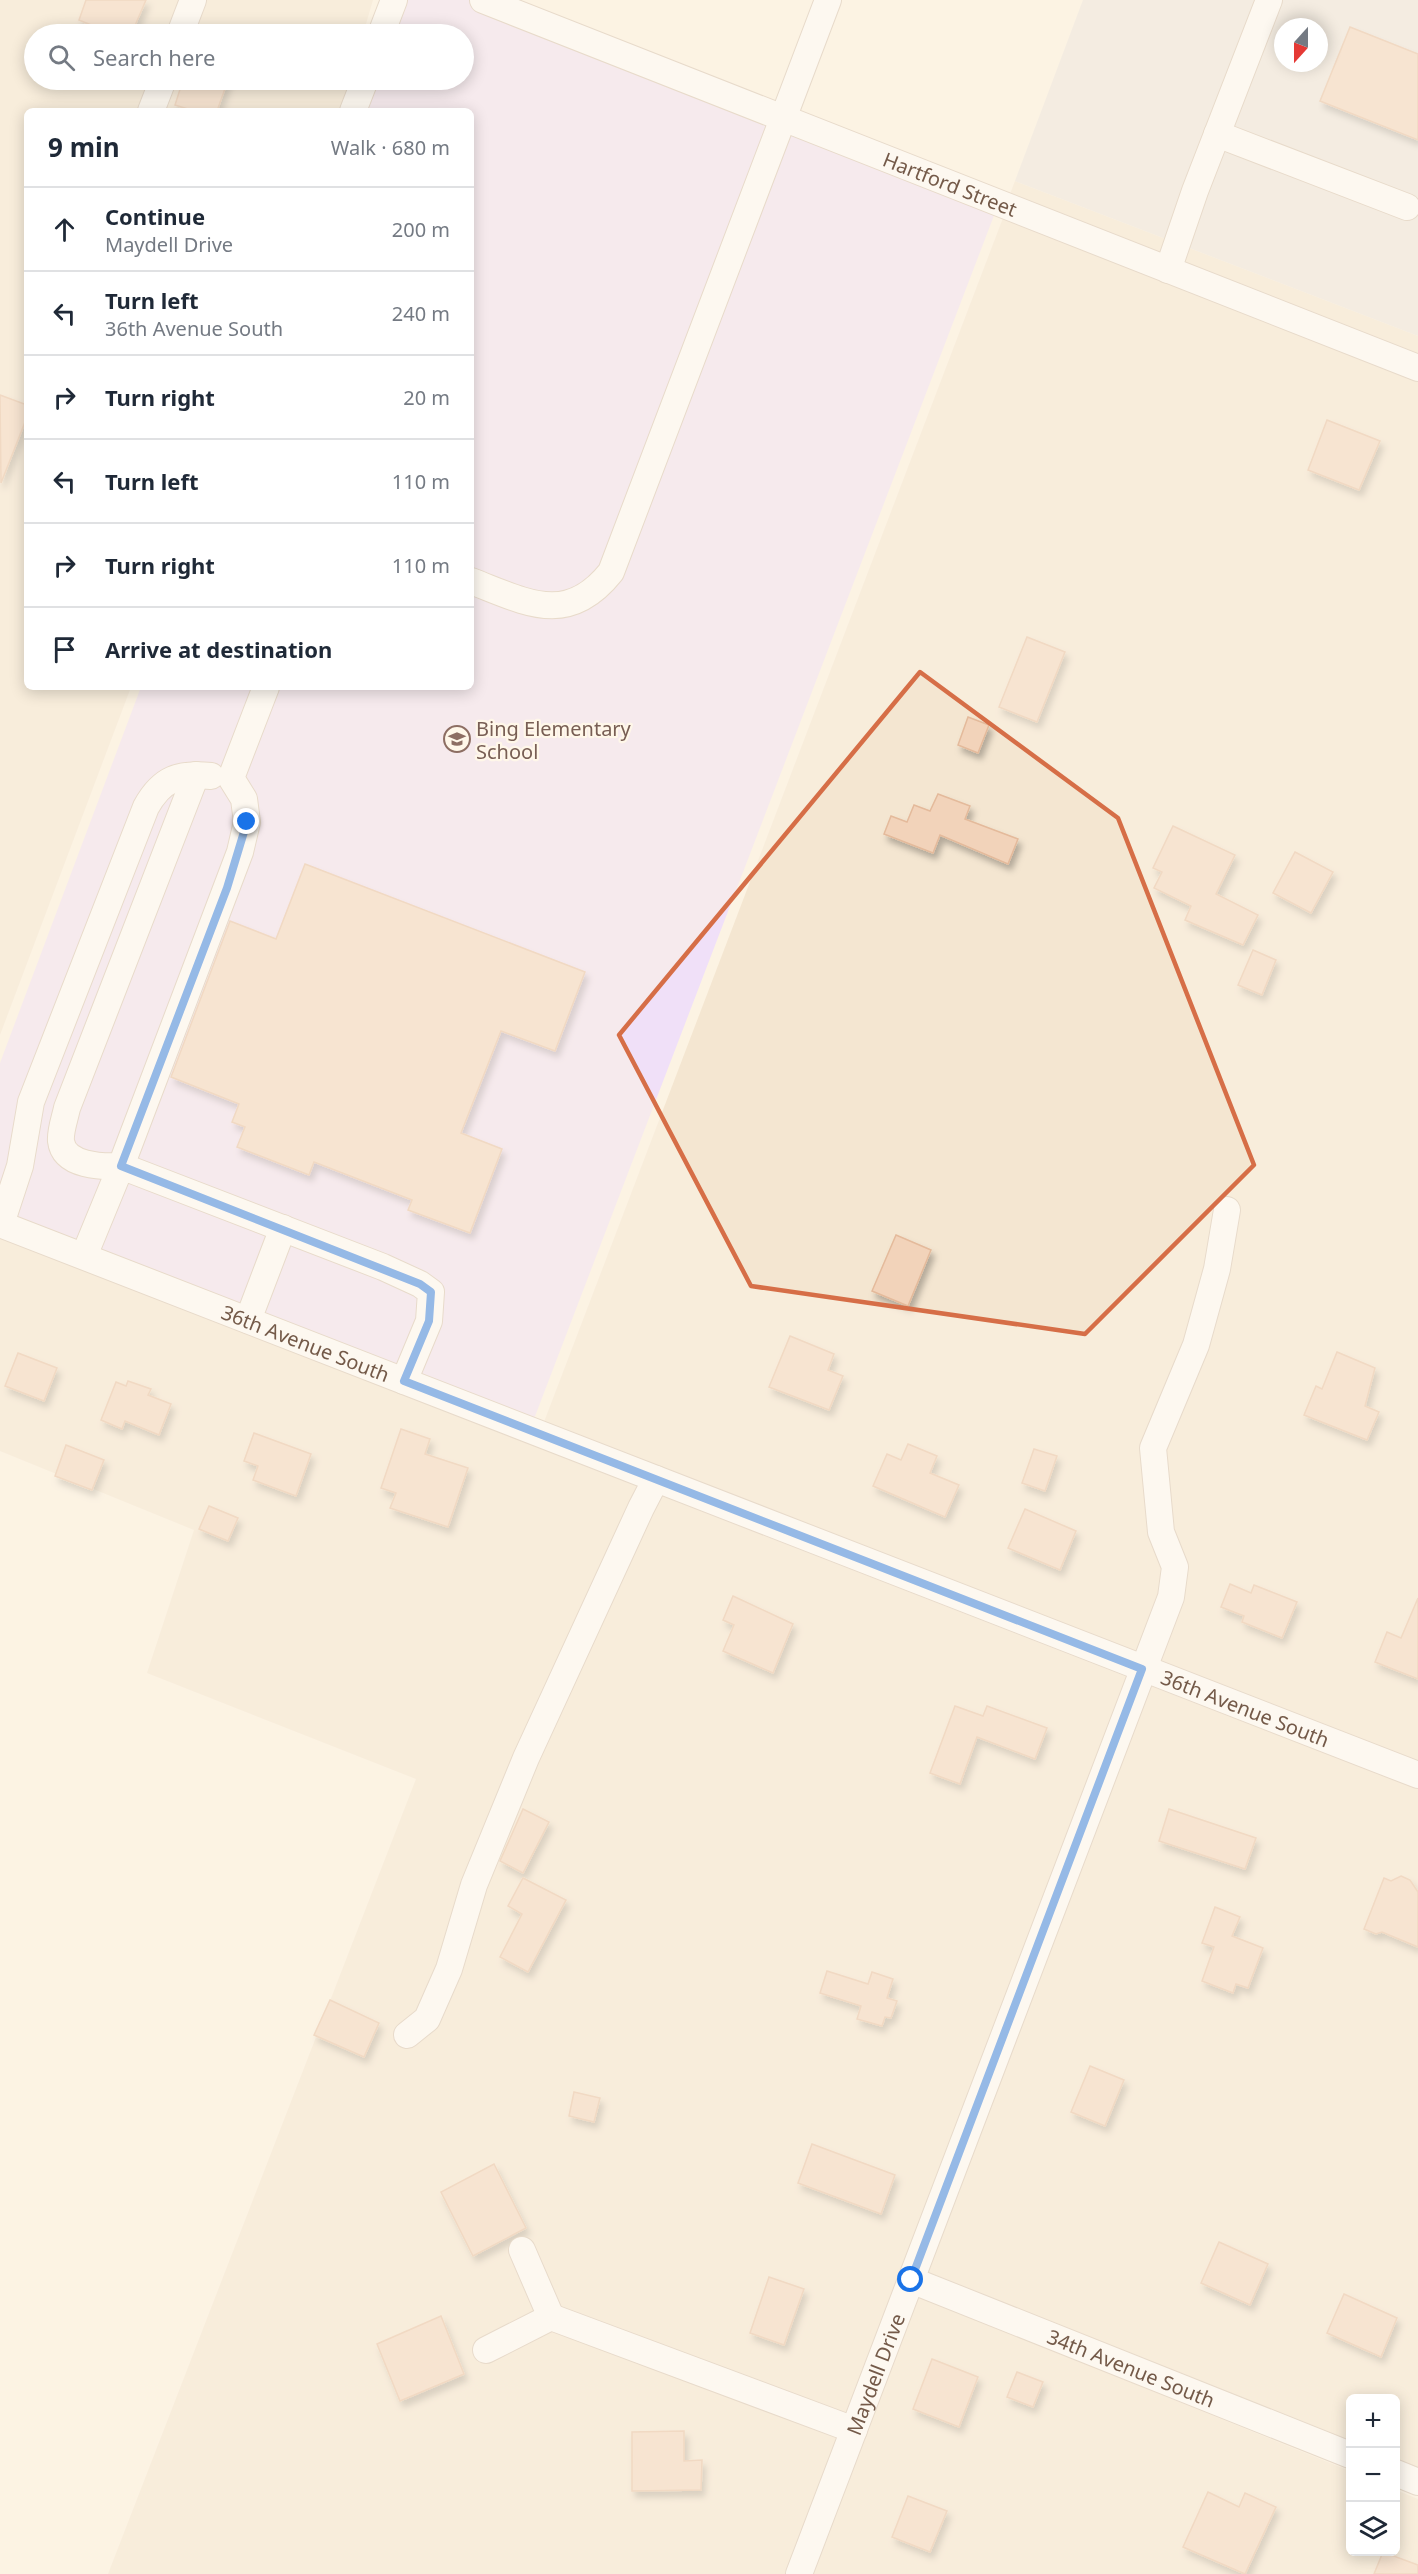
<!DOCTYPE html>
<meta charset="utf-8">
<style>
:root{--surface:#fff;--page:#f6f6f7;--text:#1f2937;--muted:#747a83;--line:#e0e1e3}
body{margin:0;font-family:"Noto Sans",sans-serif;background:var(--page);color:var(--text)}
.controls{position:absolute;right:18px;bottom:18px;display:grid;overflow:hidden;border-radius:9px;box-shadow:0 3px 15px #0003}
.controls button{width:54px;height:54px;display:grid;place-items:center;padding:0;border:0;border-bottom:2px solid var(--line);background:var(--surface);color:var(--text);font:30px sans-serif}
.compass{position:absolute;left:1274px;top:18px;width:54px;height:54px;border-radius:50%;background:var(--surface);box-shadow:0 3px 15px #0003;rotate:201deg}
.stop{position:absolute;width:18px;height:18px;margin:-14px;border:4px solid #1a73e8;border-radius:50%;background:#fff}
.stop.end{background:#1a73e8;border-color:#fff;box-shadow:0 2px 6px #0008}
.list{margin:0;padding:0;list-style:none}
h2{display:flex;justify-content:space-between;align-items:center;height:78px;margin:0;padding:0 24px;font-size:26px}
h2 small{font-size:20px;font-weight:400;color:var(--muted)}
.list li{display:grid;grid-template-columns:39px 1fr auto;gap:18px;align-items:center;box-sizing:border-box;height:84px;padding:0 24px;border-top:2px solid var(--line)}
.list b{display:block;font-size:22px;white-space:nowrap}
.list p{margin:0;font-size:20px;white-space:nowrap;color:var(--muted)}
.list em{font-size:20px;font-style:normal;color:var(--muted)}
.icon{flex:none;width:33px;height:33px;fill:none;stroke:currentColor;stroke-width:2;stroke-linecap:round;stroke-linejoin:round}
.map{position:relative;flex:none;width:1418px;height:2574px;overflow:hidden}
.search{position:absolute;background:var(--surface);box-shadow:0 3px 15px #0003;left:24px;top:24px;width:450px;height:66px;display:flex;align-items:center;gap:15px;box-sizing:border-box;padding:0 21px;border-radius:33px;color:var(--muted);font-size:22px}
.panel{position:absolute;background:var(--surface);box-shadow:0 3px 15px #0003;left:24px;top:108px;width:450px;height:582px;border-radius:9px}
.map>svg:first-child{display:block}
.residential{fill:#f4e6d1}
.industrial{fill:#ebe5de;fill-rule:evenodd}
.education{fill:#f0e0f8}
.building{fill:#f2d3ba;stroke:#e4ba9b;stroke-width:1.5;filter:url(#shadow)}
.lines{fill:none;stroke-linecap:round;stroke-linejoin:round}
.minor-casing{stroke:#d0beac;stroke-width:28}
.minor{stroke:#fff;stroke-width:26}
.route{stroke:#1a73e8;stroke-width:8}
.marked{fill:none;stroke:#d66e47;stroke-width:4.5;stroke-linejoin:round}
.labels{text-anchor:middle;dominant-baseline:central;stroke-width:4.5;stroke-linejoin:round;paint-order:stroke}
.street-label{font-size:20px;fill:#745a49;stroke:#fff7e9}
.education-label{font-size:20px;fill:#785e54;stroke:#fff7e9;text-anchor:start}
</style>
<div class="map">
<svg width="1418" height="2574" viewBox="0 0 1418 2574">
<defs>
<filter id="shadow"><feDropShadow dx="3.5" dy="6" stdDeviation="3" flood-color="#0004"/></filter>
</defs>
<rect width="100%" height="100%" fill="#fcf3e3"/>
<g class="residential">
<polygon points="0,0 373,0 363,34 34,34 34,80 350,80 341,111 27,111 27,687 131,687 0,1035"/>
<polygon points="1015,181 1418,336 1418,355 1010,194"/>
<polygon points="1003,218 1418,382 1418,1761 544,1422"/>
<polygon points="0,1238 1127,1677 787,2574 108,2574 416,1779 147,1673 194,1530 0,1451"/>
<polygon points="1148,1685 1418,1789 1418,2471 1396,2462 1396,2398 1350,2398 1350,2444 926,2272"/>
<polygon points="917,2296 1350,2471 1350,2552 1396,2552 1396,2490 1418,2499 1418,2574 811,2574"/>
</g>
<path class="industrial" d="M 1083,0 L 1418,0 L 1418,336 L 1015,181 ZM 1283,27 L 1319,27 L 1319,63 L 1283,63 Z"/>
<polygon class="education" points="398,0 476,0 998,205 529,1432 0,1227 0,1063 141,687 471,687 471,111 356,111 368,80 464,80 464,34 385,34"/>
<g class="building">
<polygon points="86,0 146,0 133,30 125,27 122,34 113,34 79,20"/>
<polygon points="1350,27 1418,54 1418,140 1320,101"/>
<polygon points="183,80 228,80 217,111 194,111 175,105"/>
<polygon points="0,395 27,405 27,417 1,483"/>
<polygon points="1327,420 1380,441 1359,490 1308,470"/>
<polygon points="1027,637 1065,652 1037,722 999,707"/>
<polygon points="968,717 989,725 978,753 958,745"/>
<polygon points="938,794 970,806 965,819 1018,839 1008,864 940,835 933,853 884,834 891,816 907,822 914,805 930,811"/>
<polygon points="1173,826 1235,855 1216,894 1258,915 1243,945 1185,920 1191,906 1154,888 1162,872 1153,868"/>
<polygon points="1295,852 1333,872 1311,913 1273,893"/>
<polygon points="305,864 585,972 555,1051 501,1031 461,1133 502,1149 470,1233 408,1210 412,1200 314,1162 309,1175 237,1147 245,1127 232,1122 239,1104 171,1077 230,921 276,939"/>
<polygon points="1253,950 1276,960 1262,995 1238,985"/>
<polygon points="896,1235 931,1250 908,1306 872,1291"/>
<polygon points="790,1336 834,1354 828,1370 843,1376 829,1410 769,1387"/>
<polygon points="1337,1352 1375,1368 1365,1406 1379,1412 1367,1440 1304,1415 1316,1386 1322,1389"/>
<polygon points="18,1353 57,1368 44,1401 5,1386"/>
<polygon points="128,1381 151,1389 148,1395 171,1404 159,1435 125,1421 122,1429 101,1420 116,1382 126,1386"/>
<polygon points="401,1429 430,1439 425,1454 468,1468 448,1527 390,1508 396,1493 381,1488"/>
<polygon points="254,1433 311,1454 296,1496 253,1480 258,1466 244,1461"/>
<polygon points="908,1444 937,1456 930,1473 959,1485 945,1517 873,1486 887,1454 901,1460"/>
<polygon points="66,1445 104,1460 92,1490 55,1476"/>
<polygon points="1034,1449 1057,1456 1045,1491 1022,1483"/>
<polygon points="209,1506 238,1518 228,1541 199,1529"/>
<polygon points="1025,1509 1076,1531 1060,1570 1008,1548"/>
<polygon points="1230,1584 1251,1593 1254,1585 1297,1602 1282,1638 1242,1622 1244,1616 1221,1607"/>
<polygon points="733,1596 793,1624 773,1673 723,1651 734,1625 723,1620"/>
<polygon points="1418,1598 1418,1679 1375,1662 1387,1632 1401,1638"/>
<polygon points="955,1706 983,1716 987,1706 1047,1728 1035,1759 977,1737 960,1784 930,1773"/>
<polygon points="523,1809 549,1822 523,1873 500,1861"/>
<polygon points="1169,1809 1256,1838 1245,1869 1159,1841"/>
<polygon points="1401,1876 1410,1880 1418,1892 1418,1947 1382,1932 1376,1934 1364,1929 1384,1878 1391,1881"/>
<polygon points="523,1878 566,1900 528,1972 500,1957 522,1914 508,1906"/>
<polygon points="1215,1907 1240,1917 1232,1936 1263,1948 1248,1988 1236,1984 1233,1993 1202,1981 1214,1947 1202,1943"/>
<polygon points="827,1971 868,1984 872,1972 893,1979 887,1998 897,2001 891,2018 885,2017 882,2026 857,2019 861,2006 820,1993"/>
<polygon points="330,2000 379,2023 364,2057 314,2035"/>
<polygon points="1090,2066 1124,2080 1105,2126 1071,2112"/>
<polygon points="574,2092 600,2098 594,2122 569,2116"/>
<polygon points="812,2144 895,2175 881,2214 798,2183"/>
<polygon points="494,2164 526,2228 473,2256 441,2192"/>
<polygon points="1219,2242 1268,2264 1250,2305 1201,2283"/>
<polygon points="769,2277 804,2289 784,2345 750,2333"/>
<polygon points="1344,2294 1397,2318 1381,2357 1327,2333"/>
<polygon points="441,2316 464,2374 400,2401 377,2344"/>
<polygon points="932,2359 978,2377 959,2427 913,2409"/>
<polygon points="1017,2372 1043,2382 1033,2407 1007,2397"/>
<polygon points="684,2431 684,2461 702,2460 701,2490 632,2491 632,2432"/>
<polygon points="1208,2492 1239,2507 1245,2493 1276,2507 1245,2574 1183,2547"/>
<polygon points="908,2496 947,2511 930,2552 892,2537"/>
<polygon points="1383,2552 1418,2565 1418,2574 1374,2574"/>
</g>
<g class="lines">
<defs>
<g id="minor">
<path id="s1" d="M 483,0 L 1418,368"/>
<polyline points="180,34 193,0"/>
<polyline points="381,34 394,0"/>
<polyline points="151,111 163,80"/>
<polyline points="353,111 365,80"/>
<polyline points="1217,134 1407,207"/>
<polyline points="1168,270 1195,191 1269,0"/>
<path d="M 471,581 C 526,602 567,627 611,572 L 828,0"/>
<path d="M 196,775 L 67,1108 C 65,1118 60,1131 61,1141 C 64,1166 102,1167 121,1166 L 240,852 L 247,822 L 244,799 L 231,778 L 266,687"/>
<path id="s2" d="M 0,1224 L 1418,1775"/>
<path d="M 1,1224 L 20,1166 L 31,1102 L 146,807 C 162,778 179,773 211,776"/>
<polyline points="84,1256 121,1166 383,1267 420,1284 431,1292 429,1321 404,1381"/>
<polyline points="248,1320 283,1228"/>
<polyline points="407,2035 427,2019 449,1969 474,1885 526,1758 641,1508 656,1479"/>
<polyline points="522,2250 551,2317"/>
<path id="s3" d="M 911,2280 L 1350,2455"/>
<polyline points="486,2350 551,2317 854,2430"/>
<polyline points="1396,2473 1418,2482"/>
<path id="s4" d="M 799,2574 L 1171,1597 L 1175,1567 L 1161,1532 L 1153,1448 L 1196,1345 L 1217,1269 L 1227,1210"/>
</g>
</defs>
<use href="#minor" class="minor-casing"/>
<use href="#minor" class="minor"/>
</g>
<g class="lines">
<polyline class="route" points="247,822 227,888 121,1166 420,1284 431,1292 429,1321 404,1381 1142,1669 911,2280"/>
</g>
<path d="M0 0H1418V2574H0ZM 920,672 L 1118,818 L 1254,1165 L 1085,1334 L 751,1286 L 619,1035 Z" fill="#fcf3e3" fill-opacity=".55" fill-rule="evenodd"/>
<path class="marked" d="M 920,672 L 1118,818 L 1254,1165 L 1085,1334 L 751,1286 L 619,1035 Z"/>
<defs>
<symbol id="school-ring" viewBox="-11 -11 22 22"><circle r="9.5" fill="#fff7e9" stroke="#8d6e63" stroke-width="1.5"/><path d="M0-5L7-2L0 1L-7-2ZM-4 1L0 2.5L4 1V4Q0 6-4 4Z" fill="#8d6e63"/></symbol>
</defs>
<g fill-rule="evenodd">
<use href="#school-ring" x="442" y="724" width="30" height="30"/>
</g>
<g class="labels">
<g class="street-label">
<text stroke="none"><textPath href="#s1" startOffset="502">Hartford Street</textPath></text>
<text stroke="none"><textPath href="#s2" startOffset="328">36th Avenue South</textPath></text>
<text stroke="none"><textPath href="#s2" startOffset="1336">36th Avenue South</textPath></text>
<text stroke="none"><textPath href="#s3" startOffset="237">34th Avenue South</textPath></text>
<text stroke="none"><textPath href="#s4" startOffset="214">Maydell Drive</textPath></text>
</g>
<g class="education-label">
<text x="476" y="728">Bing Elementary<tspan x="476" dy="23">School</tspan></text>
</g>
</g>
</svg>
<div class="controls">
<button>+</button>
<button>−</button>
<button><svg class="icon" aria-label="layers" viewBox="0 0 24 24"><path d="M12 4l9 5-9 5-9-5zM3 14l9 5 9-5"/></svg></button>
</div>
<svg class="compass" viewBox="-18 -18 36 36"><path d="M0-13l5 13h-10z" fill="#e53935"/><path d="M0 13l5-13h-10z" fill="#747a83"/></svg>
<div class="stop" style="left:911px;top:2280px"></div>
<div class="stop end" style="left:247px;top:822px"></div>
<div class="search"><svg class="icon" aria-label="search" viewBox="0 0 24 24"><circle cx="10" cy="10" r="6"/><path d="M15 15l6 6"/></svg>Search here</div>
<section class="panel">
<h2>9 min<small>Walk · 680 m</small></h2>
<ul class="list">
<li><svg class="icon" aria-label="ahead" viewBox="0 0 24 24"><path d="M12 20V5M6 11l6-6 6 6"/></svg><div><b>Continue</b><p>Maydell Drive</p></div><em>200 m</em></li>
<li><svg class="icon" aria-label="left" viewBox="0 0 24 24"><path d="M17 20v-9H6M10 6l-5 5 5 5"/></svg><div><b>Turn left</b><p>36th Avenue South</p></div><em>240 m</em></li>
<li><svg class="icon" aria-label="right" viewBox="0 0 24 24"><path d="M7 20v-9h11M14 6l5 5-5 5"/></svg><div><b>Turn right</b></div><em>20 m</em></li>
<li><svg class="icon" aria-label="left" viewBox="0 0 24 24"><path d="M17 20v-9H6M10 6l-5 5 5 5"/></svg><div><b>Turn left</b></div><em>110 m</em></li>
<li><svg class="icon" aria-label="right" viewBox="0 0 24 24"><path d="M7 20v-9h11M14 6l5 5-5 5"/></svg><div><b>Turn right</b></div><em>110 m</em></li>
<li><svg class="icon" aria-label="arrive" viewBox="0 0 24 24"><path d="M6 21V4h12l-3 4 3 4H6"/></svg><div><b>Arrive at destination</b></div></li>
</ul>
</section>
</div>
